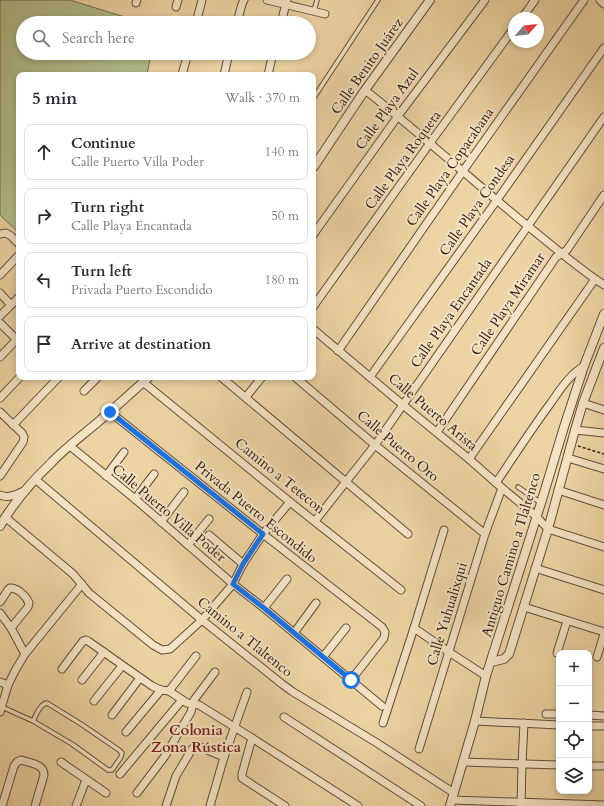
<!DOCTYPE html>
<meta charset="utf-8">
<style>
:root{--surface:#fff;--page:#f7f7f7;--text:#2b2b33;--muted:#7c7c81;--line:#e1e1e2}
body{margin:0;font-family:Cardo,serif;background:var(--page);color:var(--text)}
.controls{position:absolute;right:12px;bottom:12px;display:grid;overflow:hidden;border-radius:8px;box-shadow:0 2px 6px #0003}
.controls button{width:36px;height:36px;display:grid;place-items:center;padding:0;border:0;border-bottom:1px solid var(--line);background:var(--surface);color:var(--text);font:20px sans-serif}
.compass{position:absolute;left:508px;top:12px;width:36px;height:36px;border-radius:50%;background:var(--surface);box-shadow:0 2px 6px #0003;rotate:63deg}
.stop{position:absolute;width:12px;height:12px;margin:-9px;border:3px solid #1a73e8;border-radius:50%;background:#fff}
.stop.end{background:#1a73e8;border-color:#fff;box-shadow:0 1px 4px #0008}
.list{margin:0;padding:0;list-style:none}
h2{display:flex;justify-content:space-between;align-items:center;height:52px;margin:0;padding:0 16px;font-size:17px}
h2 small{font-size:13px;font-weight:400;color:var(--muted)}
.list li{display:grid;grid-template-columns:26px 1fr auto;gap:12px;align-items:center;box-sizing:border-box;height:56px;margin:0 8px 8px;padding:0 8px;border:1px solid var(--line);border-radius:8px}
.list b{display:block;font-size:15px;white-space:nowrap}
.list p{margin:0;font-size:13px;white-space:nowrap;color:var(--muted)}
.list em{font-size:13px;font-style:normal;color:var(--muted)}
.icon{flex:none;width:22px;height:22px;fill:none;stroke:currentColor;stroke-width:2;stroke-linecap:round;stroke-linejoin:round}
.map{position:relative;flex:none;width:604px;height:806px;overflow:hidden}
.search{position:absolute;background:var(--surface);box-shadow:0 2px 6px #0003;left:16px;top:16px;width:300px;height:44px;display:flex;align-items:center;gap:10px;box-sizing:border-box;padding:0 14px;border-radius:22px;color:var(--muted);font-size:15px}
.panel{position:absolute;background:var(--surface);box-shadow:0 2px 6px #0003;left:16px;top:72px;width:300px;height:308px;border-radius:8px}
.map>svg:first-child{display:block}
.green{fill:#b3be8b;stroke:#726f50}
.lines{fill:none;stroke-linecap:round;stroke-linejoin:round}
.service-casing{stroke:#604d38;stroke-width:5.5}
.minor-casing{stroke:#604d38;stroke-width:9}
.tertiary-casing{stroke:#604d38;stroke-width:10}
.path{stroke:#302014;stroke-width:1.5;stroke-dasharray:3 2;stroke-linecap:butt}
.service{stroke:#f4e3c4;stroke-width:3.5}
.minor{stroke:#f4e3c4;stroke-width:7}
.tertiary{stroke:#f4e3c4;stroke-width:8}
.route{stroke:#1a73e8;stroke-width:5}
.labels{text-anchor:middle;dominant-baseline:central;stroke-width:4;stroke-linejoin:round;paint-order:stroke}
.street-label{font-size:14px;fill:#302014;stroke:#f4e3c4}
.neighbourhood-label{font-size:15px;font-weight:bold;fill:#7a1f14;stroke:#f4e3c4}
</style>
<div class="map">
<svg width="604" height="806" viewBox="0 0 604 806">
<rect width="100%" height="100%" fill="#eed4a4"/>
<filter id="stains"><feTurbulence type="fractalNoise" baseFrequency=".005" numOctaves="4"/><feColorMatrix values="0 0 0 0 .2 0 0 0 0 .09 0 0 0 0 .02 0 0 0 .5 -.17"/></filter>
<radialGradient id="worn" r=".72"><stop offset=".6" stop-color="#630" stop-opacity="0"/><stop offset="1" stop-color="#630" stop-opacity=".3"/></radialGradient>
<polygon class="green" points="0,0 70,0 144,23 23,23 23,53 151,53 147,75 19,75 19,233 0,215"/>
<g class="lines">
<defs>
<g id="service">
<polyline points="314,11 317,0"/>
<polyline points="313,99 378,0"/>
<polyline points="518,487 541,503"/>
<path d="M 2,707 L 33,721 C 37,714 39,705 47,703 L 81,724 L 119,750 L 122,753 L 121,757 L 112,770 L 108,770 L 72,744 L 33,721"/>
</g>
<g id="minor">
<polyline points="267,0 325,14"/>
<polyline points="600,0 604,4"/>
<polyline points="136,3 137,0"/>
<polyline points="176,7 178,0"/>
<polyline points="522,18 535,0"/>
<polyline points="196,23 202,0"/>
<polyline points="237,23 242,4 244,0"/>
<polyline points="281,23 287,0"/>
<polyline points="182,75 188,53"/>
<polyline points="224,75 229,53"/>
<polyline points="268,75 273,53"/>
<path d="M 365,90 C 421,134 474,182 529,227 C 554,247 578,268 604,285"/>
<polyline points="0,234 6,233 11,236 19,244"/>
<polyline points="313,235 398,116 485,0"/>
<polyline points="0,275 19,255"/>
<polyline points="0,293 11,305"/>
<polyline points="313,307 430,143 514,28"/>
<polyline points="0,316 19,297"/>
<polyline points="0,323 19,342"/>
<polyline points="313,329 403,405 469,459 502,488 536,516 548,529 604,547"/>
<polyline points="338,351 463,171 584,0"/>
<polyline points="0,357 19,337"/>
<polyline points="221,377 408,534"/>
<polyline points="295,377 375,445 485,534"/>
<polyline points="370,377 497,200 604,48"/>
<polyline points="143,382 290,502 401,590"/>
<polyline points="84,391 98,377"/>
<polyline points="246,397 262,377"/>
<polyline points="0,398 20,377"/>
<polyline points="583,403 604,410"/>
<polyline points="0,412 22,433 24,437 23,442 0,476"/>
<polyline points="110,412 263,534 382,627 385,632 384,638 351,680"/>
<polyline points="13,425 59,377"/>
<polyline points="575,430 604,433"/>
<polyline points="437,432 556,257 567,250 604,195"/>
<polyline points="70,446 135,499 233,584 264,608 382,706"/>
<polyline points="568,458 604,469"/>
<polyline points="469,459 595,279"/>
<polyline points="106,476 124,452"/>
<polyline points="35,479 202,620 282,684 293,692 377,743 454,793"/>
<path d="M 496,483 C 514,456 531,430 550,404 C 560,390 569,375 584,366"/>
<polyline points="558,490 604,505"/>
<path d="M 0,495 C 9,499 17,494 26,490"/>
<polyline points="135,499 154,474"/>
<polyline points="5,517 73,574 89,593 153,645 162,650 170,649 202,620 233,584 243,564 263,534 290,502"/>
<polyline points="315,521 375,445 604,117"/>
<polyline points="161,522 184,492"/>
<polyline points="209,535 243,564"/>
<polyline points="188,545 209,519"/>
<polyline points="535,568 604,590"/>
<path d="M 0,602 L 8,590 L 10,588 C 18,588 26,596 29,603 L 28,607 L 11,628"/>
<polyline points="524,607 604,632"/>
<polyline points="264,608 287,579"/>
<polyline points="0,613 11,628 25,654"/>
<polyline points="414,628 449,652 486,676"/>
<polyline points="294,633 316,603"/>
<polyline points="557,653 567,621"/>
<polyline points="323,657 346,628"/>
<polyline points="597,657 604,634"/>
<polyline points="62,669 83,641 86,640 88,641 152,686 161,690 169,691 187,703 199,705 252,738 358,806"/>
<polyline points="82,680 104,652"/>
<polyline points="0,682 8,685"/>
<polyline points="169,691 196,656"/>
<polyline points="94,701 122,666"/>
<polyline points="0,712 8,685 16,669 25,654 82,584"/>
<polyline points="546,714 559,714"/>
<polyline points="112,715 140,678"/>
<polyline points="589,715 604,716"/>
<polyline points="284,717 421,806"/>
<polyline points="475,721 559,725"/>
<polyline points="383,723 414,628 444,530"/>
<polyline points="589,726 604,726"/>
<polyline points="126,732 161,690"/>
<polyline points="252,738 242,774 242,778 285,806"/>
<polyline points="419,749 485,534 502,488"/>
<polyline points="61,762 106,793"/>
<polyline points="463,762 559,765"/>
<polyline points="589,766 604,766"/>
<polyline points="120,774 182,700"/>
<polyline points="137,793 165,756 191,712 194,700 215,672"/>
<polyline points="452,800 604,805"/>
<path d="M 2,806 L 14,766 L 17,762 L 21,760 C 30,763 44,764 44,775 L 35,806"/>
<polyline points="76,806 86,780"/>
<polyline points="166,806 176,776 192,749 195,747 198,746 224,757"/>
<polyline points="210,806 224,757 247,692"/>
<polyline points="521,806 522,764 524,723"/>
</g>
<g id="tertiary">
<polyline points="313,168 365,90 430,0"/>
<path d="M 0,526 C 14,502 32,481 52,462 C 66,447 83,435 98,422 C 116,407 132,392 149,377"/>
<polyline points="491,662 504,659 509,654 548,529 575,430 583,403 604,348"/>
<polyline points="450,806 475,721 486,676 541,503 564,427 584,366 604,314"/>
</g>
</defs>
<use href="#service" class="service-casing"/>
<use href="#minor" class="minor-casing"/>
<use href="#tertiary" class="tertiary-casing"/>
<polyline class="path" points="578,446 604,454"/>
<use href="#service" class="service"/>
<use href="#minor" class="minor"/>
<use href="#tertiary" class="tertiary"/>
</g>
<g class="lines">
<polyline class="route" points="110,412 263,534 243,564 233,584 264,608 351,680"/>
</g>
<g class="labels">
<g class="street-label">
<text transform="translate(367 66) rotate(-55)">Calle Benito Juárez</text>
<text transform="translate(387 109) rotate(-54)">Calle Playa Azul</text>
<text transform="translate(403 160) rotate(-54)">Calle Playa Roqueta</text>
<text transform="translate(450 167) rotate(-55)">Calle Playa Copacabana</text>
<text transform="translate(477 205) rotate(-55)">Calle Playa Condesa</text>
<text transform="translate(508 304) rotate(-56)">Calle Playa Miramar</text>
<text transform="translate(451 313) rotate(-55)">Calle Playa Encantada</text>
<text transform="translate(433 412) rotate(40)">Calle Puerto Arista</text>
<text transform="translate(398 446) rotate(40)">Calle Puerto Oro</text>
<text transform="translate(280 476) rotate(39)">Camino a Tetecon</text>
<text transform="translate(256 512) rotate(39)">Privada Puerto Escondido</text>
<text transform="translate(169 513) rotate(40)">Calle Puerto Villa Poder</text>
<text transform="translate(511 555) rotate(-73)">Antiguo Camino a Tlaltenco</text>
<text transform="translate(447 614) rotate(-73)">Calle Yuhualixqui</text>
<text transform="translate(245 637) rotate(39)">Camino a Tlaltenco</text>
</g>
<g class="neighbourhood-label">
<text x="196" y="730">Colonia<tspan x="196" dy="17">Zona Rústica</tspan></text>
</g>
</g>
<rect width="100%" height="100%" filter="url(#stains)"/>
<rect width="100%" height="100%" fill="url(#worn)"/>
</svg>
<div class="controls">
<button>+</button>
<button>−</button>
<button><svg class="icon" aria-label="locate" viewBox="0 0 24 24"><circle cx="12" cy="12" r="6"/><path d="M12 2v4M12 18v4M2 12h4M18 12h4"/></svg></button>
<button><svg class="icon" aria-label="layers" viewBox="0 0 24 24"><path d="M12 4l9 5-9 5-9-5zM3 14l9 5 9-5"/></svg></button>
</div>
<svg class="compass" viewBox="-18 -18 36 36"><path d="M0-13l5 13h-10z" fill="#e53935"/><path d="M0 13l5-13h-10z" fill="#7c7c81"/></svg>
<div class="stop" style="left:351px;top:680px"></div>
<div class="stop end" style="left:110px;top:412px"></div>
<div class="search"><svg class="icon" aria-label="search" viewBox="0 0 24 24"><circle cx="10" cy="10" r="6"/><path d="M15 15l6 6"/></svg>Search here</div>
<section class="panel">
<h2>5 min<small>Walk · 370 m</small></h2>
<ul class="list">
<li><svg class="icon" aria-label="ahead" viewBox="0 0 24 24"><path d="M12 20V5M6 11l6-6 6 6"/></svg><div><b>Continue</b><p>Calle Puerto Villa Poder</p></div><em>140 m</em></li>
<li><svg class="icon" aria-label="right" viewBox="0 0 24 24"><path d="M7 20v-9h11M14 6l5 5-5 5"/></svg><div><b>Turn right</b><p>Calle Playa Encantada</p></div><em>50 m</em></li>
<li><svg class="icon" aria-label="left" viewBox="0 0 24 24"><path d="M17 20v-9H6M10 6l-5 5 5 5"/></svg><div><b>Turn left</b><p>Privada Puerto Escondido</p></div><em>180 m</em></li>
<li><svg class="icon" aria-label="arrive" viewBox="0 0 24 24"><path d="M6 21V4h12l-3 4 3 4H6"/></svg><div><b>Arrive at destination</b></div></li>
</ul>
</section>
</div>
